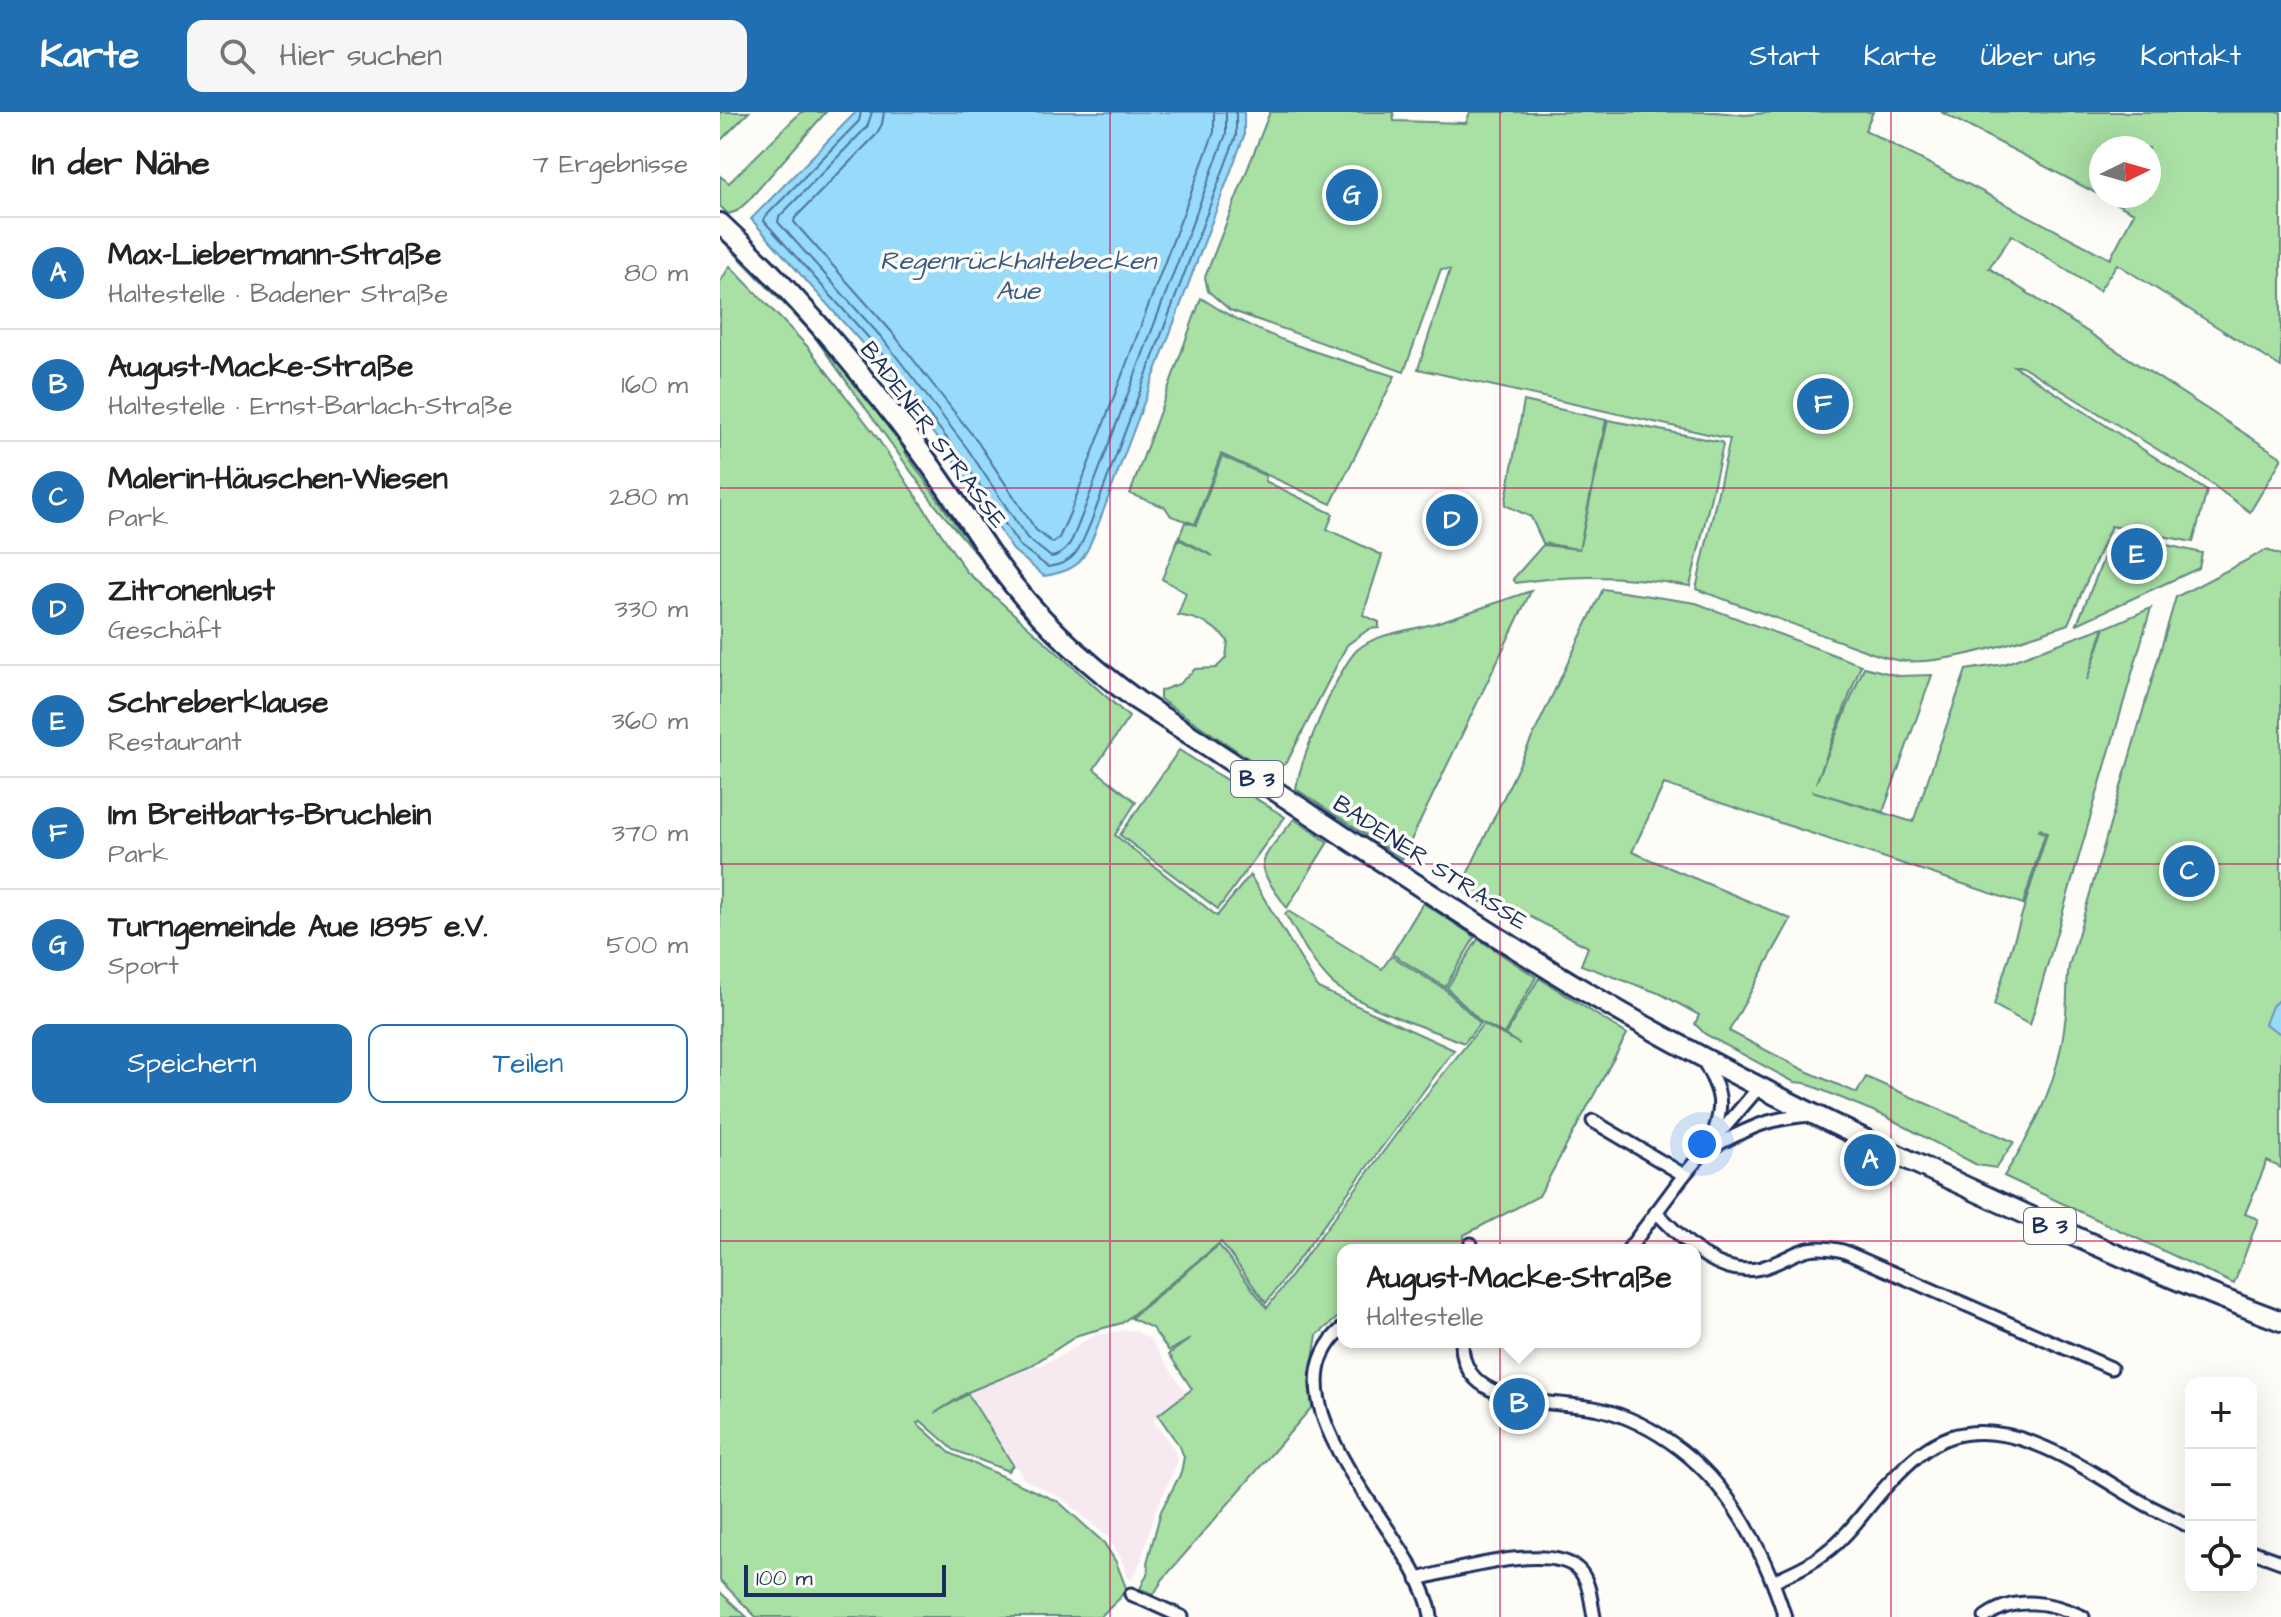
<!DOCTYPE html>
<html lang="de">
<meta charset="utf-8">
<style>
:root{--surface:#fff;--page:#f6f6f6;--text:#222;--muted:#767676;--line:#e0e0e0;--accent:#1f6fb2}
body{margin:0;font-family:"Architects Daughter",sans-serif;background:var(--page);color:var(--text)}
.controls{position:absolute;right:24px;bottom:24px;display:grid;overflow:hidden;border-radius:16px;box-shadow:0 8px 32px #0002}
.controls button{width:72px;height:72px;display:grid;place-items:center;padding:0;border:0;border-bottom:2px solid var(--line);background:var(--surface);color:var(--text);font:40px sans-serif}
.compass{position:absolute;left:1369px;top:24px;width:72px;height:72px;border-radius:50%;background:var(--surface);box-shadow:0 8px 32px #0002;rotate:85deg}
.scale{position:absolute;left:24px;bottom:20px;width:202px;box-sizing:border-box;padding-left:8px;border:4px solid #1b2f5e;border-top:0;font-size:22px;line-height:28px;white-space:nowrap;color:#1b2f5e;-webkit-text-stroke:6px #fdfcf7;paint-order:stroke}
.you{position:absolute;left:982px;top:1032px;width:28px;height:28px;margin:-20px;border:6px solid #fff;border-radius:50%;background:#1a73e8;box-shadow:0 0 0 12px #1a73e833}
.badge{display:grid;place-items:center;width:52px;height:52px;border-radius:50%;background:var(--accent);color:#fff;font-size:26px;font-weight:700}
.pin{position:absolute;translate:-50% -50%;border:4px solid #fff;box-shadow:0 2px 8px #0006}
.popup{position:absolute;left:617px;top:1132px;width:364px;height:104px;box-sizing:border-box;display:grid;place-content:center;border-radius:16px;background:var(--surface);filter:drop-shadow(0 2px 6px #0005);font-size:26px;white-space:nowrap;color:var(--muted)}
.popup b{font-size:30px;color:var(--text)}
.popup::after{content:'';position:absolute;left:50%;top:100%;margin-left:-16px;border:16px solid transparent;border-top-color:var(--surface)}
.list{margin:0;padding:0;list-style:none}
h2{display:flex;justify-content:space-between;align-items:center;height:104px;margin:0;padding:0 32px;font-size:34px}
h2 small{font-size:26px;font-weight:400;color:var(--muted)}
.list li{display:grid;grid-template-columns:52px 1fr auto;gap:24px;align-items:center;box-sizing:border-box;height:112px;padding:0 32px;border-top:2px solid var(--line)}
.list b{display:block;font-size:30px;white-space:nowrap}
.list p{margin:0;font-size:26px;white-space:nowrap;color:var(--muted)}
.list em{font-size:26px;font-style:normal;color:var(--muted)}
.actions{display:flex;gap:16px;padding:24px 32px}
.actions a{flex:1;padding:18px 0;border:2px solid var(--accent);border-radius:16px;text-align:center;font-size:28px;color:var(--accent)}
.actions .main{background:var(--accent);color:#fff}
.icon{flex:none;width:44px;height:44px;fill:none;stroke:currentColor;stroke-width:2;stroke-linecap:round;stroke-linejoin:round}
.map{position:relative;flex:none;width:1561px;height:1505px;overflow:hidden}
header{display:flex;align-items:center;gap:48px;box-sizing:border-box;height:112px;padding:0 40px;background:var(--accent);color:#fff}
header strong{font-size:38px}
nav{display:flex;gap:44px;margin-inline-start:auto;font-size:28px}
.search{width:560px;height:72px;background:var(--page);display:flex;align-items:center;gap:20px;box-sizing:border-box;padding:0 28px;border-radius:16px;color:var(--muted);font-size:30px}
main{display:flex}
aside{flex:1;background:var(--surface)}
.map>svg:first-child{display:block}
.built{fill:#f7e9f0}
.green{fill:#a9e0a4;stroke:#628881;stroke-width:2;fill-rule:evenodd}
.water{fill:#97daf9;stroke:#6596bb;stroke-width:2}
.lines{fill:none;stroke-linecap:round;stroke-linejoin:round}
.shore{stroke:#4d739c;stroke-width:2}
.street-casing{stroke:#1b2f5e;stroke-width:17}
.primary-casing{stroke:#1b2f5e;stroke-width:24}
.street{stroke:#fdfcf7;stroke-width:11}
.primary{stroke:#fdfcf7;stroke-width:18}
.grid{fill:none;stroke:#c2185b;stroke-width:2;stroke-opacity:0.55}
.labels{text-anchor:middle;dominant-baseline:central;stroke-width:7;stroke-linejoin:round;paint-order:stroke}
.shield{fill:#fdfcf7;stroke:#5f6c8c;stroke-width:2}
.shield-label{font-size:22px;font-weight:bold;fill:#1b2f5e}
.street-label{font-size:24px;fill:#1b2f5e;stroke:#fdfcf7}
.water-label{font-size:26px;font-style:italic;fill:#3a5a85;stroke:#fdfcf7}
</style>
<header>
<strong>Karte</strong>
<div class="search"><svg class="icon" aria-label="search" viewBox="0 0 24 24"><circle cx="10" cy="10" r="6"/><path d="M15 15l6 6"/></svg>Hier suchen</div>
<nav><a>Start</a><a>Karte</a><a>Über uns</a><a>Kontakt</a></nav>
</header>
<main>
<aside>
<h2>In der Nähe<small>7 Ergebnisse</small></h2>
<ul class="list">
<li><span class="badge">A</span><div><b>Max-Liebermann-Straße</b><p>Haltestelle · Badener Straße</p></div><em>80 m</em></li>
<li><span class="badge">B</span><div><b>August-Macke-Straße</b><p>Haltestelle · Ernst-Barlach-Straße</p></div><em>160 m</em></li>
<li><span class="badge">C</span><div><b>Malerin-Häuschen-Wiesen</b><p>Park</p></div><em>280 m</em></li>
<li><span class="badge">D</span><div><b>Zitronenlust</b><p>Geschäft</p></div><em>330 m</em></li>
<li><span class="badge">E</span><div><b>Schreberklause</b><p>Restaurant</p></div><em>360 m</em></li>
<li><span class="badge">F</span><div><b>Im Breitbarts-Bruchlein</b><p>Park</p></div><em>370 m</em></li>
<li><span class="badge">G</span><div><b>Turngemeinde Aue 1895 e.V.</b><p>Sport</p></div><em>500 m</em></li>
</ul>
<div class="actions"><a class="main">Speichern</a><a>Teilen</a></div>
</aside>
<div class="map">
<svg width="1561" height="1505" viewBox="0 0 1561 1505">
<rect width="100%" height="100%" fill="#fdfcf7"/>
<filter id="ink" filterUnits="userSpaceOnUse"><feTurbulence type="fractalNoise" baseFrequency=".0125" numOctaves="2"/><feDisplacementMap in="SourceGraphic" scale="16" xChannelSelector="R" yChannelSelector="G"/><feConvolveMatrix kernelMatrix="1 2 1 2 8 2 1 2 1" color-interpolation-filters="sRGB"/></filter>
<g filter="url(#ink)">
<polygon class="built" points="407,1218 415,1219 430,1227 466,1281 433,1308 455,1339 457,1346 454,1359 436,1397 421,1449 412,1467 408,1466 401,1446 390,1427 340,1385 304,1367 249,1281 335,1247 375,1223"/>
<g class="green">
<polygon points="0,0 29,0 0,29"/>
<polygon points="81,0 106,0 28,89 17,99 8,102 0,94 0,64 9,71"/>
<path d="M 550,0 L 673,0 L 674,9 L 746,11 L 750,0 L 996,0 L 1025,3 L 1054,0 L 1153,0 L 1145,18 L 1390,147 L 1414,101 L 1221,0 L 1561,0 L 1561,255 L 1397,152 L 1379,179 L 1292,123 L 1269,156 L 1561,345 L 1561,348 L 1530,400 L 1479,363 L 1302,254 L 1294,254 L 1487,379 L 1473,430 L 1391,414 L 1348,512 C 1306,527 1227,553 1183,549 C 1173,548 1162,544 1152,541 L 976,477 L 1010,327 L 698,257 L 730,158 L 721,157 L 684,260 L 510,198 L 488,179 L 485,165 ZM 1381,36 L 1429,36 L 1429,84 L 1381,84 Z"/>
<polygon points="0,122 93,219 170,312 187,343 241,420 262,441 259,445 215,393 91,220 0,126"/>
<polygon points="10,154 87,234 154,321 246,459 409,605 374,657 416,690 395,723 497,804 530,763 598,876 734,938 546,1191 501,1130 402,1211 358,1223 309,1255 248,1280 215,1301 248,1282 293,1353 288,1359 234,1338 201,1309 197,1311 230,1341 339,1390 384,1431 396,1450 406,1476 399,1487 380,1505 36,1505 0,1468 0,170"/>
<path d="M 481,186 C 539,225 608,245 675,264 L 611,392 L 501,342 L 475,412 L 451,404 L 445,395 L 410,382 Z"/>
<path d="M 804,289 L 886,308 L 859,438 L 888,308 L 1001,330 L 1003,333 L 970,474 C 912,464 855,461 796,471 L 793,467 L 823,433 L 858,437 L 823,431 L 811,405 L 785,393 Z"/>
<path d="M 502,344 L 546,364 L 545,369 L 613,402 L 607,417 L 662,443 L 643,503 L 659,510 L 659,516 L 649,517 L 627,533 L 567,650 L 556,658 L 549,660 L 440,587 L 440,579 L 459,572 L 475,557 L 496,556 L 506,546 L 508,529 C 493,512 480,507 458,503 L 466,481 L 442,467 L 458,427 L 493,444 L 459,426 L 465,410 L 476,413 Z"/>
<polygon points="1394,421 1482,441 1479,456 1357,512"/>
<path d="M 1546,438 L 1561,443 L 1561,1056 L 1547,1049 L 1525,1102 L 1538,1107 L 1514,1172 L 1284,1064 C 1315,1017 1339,967 1345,910 C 1348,891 1346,873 1349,854 L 1456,485 Z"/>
<polygon points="883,477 976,491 1141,553 1096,671 1144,555 1179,564 1212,563 1163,700 1092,679 1193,710 1246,558 1284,552 1384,515 1367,568 1385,516 1431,496 1310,913 1274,893 1327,721 1320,717 1319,719 1325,722 1303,792 944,672 912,740 1071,807 1009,919 1086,959 1137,981 1146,965 1294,1030 1276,1056 1257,1053 1165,1004 1085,971 1074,970 985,922 975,912 979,903 941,882 861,853 868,835 794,796 788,806 740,777"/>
<path d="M 811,479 L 682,747 L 576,677 C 580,649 617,558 637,538 C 656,521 689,519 712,512 C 745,502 778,490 811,479 Z"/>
<polygon points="459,638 565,705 498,797 400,723"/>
<path d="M 574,707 L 608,730 L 567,796 C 531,747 538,753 574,707 Z"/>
<polygon points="703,791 755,825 725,875 672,842"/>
<path d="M 568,799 L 662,857 L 671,844 L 726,878 L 760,911 L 744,931 C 710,917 634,893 610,869 C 591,850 579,824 565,802 Z"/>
<polygon points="758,827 816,865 784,922 761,910 727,876"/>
<polygon points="819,866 907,922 819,1084 744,1123 743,1138 623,1138 623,1201 597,1223 589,1271 592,1295 443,1467 434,1482 420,1477 429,1458 427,1451 441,1399 461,1361 464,1345 460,1335 438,1303 472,1277 449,1242 470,1227 449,1239 432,1216 411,1206 499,1133 547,1196 692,1001 763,912 800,932 785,923"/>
<polygon points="0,1480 27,1505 0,1505"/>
</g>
<g class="water">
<path d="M 136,0 L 524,0 L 524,24 L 378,413 C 364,446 363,458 324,464 L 293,438 L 233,347 L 148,238 L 31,107 Z"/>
<polygon points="1557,889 1561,891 1561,922 1545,912 1552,894"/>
</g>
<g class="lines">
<g class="shore">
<path d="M 141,0 L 139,9 L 45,105 L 44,109 L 155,233 L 239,342 L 299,433 L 328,455 C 357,451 360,435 371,410 L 516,24 L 516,0"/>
<path d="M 152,0 L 147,15 L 59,105 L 58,110 L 162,226 L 247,336 L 307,426 L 331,445 C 350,442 354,422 361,406 L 506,22 L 506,0"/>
<polyline points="164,0 162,12 156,23 75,106 74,110 171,219 257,329 316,418 333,431 339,426 350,401 494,20 494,0"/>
</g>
<defs>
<g id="street">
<path d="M 983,948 C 1002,981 1005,993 991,1029"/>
<polyline points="873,1009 964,1063"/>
<path d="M 992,1035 C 1032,1015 1047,1006 1093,1003"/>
<path d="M 936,1100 C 963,1127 998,1167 1041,1156 C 1077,1146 1079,1129 1123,1139 L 1391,1256"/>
<polyline points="751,1138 751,1132"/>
<polyline points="908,1138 964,1063 1040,974"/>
<path d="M 623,1216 C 534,1293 702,1426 711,1505"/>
<path d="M 742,1230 C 741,1298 832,1287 879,1297 C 909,1304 935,1318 960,1337 C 1014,1378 1045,1442 1065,1505"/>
<polyline points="1531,1439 1561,1450"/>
<path d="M 697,1467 C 734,1459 830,1429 859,1458 C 870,1469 871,1491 874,1505"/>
<path d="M 1053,1469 C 1071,1461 1090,1453 1106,1440 C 1131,1422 1150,1390 1172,1368 C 1189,1350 1207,1333 1230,1325 C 1299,1304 1371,1362 1427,1393 C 1442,1401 1456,1407 1471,1415"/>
<polyline points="411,1482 462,1505"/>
<path d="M 1265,1505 C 1295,1483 1332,1490 1363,1505"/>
</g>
<path id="primary" d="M 0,111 C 74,179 140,258 200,339 C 228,376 252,416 279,454 C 317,507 366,551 418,589 C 567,684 712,787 863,878 C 964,938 1070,992 1176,1042 C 1303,1102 1430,1160 1561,1209"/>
</defs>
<use href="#street" class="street-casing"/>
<use href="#primary" class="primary-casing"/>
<use href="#street" class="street"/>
<use href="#primary" class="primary"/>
</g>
</g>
<path class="grid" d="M 390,0 L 390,1505M 780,0 L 780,1505M 1171,0 L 1171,1505M 0,376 L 1561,376M 0,752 L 1561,752M 0,1129 L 1561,1129"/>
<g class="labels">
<g class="shield">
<rect x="511" y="649" width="52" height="36" rx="6"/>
<rect x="1304" y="1096" width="52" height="36" rx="6"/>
</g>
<g class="shield-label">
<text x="537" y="667">B 3</text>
<text x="1330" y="1114">B 3</text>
</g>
<g class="street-label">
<text transform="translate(213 323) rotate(53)">BADENER STRASSE</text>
<text transform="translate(710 751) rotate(33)">BADENER STRASSE</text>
</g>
<g class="water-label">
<text x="298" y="149">Regenrückhaltebecken<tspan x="298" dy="30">Aue</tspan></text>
</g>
</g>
</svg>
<div class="controls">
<button>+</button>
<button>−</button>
<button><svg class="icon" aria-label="locate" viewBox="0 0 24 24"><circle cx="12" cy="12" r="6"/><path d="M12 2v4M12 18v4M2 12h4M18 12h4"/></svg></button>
</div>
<svg class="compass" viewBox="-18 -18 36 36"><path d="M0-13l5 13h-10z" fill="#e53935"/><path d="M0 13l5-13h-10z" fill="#767676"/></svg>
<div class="scale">100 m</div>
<div class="you"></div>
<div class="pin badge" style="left:1150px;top:1048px">A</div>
<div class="pin badge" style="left:799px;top:1292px">B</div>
<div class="popup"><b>August-Macke-Straße</b>Haltestelle</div>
<div class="pin badge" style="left:1469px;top:759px">C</div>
<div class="pin badge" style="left:732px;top:408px">D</div>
<div class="pin badge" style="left:1417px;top:442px">E</div>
<div class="pin badge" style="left:1103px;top:292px">F</div>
<div class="pin badge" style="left:632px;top:83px">G</div>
</div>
</main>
